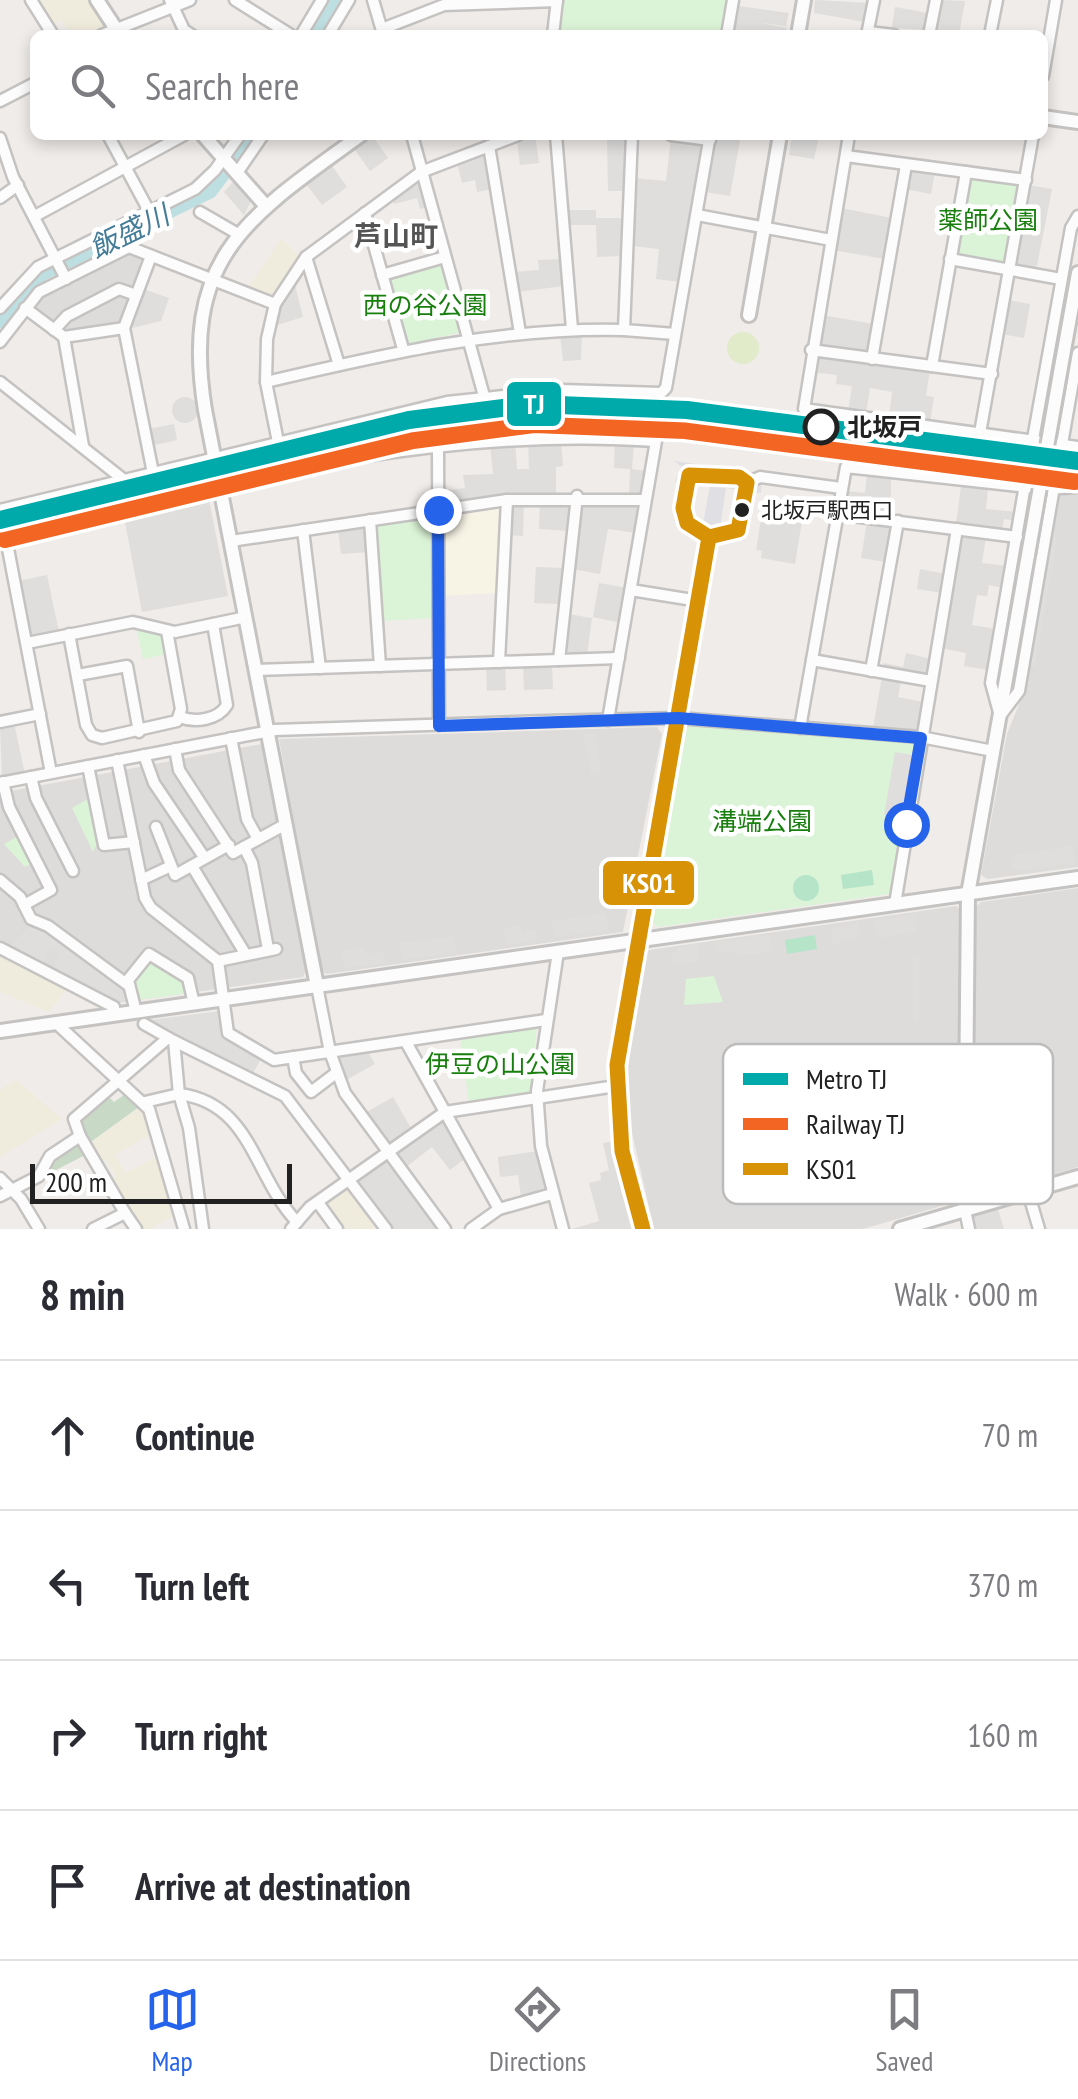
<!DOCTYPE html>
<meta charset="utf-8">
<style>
:root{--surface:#fff;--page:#f2f2f3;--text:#2b2b33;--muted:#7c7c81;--line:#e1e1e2;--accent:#2563eb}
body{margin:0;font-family:"PT Sans Narrow","Noto Sans JP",sans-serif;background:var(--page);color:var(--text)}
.scale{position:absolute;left:30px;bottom:25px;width:262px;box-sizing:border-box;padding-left:10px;border:5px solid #212121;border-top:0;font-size:28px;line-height:35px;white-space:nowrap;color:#212121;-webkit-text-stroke:8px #fff;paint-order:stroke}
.stop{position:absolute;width:30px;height:30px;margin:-22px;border:8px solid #2563eb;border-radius:50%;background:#fff}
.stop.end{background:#2563eb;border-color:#fff;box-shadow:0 2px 10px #0008}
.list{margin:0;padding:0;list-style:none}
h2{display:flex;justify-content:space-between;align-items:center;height:130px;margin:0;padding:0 40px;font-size:42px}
h2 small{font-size:32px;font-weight:400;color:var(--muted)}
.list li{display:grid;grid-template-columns:65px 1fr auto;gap:30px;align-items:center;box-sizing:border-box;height:150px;padding:0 40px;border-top:2px solid var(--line)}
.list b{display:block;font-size:38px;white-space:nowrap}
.list em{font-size:32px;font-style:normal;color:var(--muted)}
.icon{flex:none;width:55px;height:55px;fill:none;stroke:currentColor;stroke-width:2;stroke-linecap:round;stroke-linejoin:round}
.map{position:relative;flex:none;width:1078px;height:1229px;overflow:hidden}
.search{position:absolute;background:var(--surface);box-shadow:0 5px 15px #0003;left:30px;right:30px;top:30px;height:110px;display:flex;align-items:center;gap:25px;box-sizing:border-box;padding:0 35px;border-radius:15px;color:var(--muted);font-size:38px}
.sheet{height:730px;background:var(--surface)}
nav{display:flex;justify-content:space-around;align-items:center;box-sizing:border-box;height:140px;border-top:2px solid var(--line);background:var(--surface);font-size:28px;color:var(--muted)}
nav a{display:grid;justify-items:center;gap:5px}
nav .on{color:var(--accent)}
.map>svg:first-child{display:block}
.residential{fill:#dedcdb}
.education{fill:#f7f4e6}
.farmland{fill:#efecdd}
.grass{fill:#e1eac9}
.cemetery{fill:#c8d9c6}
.park{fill:#dbf3d6}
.pitch{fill:#b6e4c9}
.parking{fill:#dfdedd}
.plaza{fill:#e0e0e4}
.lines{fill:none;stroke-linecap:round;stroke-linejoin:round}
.river{stroke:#bedfe1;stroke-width:15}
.minor-casing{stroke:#c5c3c2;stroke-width:15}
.tertiary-casing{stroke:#c5c3c2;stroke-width:18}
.minor{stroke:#fdfcfc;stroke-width:10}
.tertiary{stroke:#fdfcfc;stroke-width:12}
.tertiary-bridge-casing{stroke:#c5c3c2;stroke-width:18;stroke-linecap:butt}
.tertiary-bridge{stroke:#fdfcfc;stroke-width:12}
.bus-1-casing{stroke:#fff;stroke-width:22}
.bus-1{stroke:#d79205;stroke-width:15}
.rail-1-casing{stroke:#fff;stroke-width:25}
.rail-1{stroke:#f26522;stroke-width:18}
.metro-1-casing{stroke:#fff;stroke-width:25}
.metro-1{stroke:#01aaaa;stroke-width:18}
.route{stroke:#2563eb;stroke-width:12}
.stop-dot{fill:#fff;stroke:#212121;stroke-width:5}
.bus-dot{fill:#212121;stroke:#fff;stroke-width:4}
.labels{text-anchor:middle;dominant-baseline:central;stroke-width:9;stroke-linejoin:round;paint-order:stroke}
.bus-label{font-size:22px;fill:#212121;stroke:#fff;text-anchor:start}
.park-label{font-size:25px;fill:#187f0e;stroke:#fff}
.stop-label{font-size:25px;font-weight:bold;fill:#212121;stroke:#fff;text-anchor:start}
.water-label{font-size:28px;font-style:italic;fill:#457c98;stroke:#fff}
.neighbourhood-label{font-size:28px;font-weight:bold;fill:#545454;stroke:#fff}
.key{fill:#fff;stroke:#bcbcbc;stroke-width:2.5}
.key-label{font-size:28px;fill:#212121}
.line-badge{stroke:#fff;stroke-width:4}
.badge-label{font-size:28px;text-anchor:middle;font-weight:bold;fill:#fff}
</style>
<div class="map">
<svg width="1078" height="1229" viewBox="0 0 1078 1229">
<rect width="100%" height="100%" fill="#efece9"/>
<g class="residential">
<polygon points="129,251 147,260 119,324 67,334 34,309 42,294"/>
<polygon points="1057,493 1078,495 1078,867 987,879 981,875 1007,734 1022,697"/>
<polygon points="657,727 662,734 623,932 327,974 321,971 279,739"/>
<polygon points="262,744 306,970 303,977 117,1003 0,947 0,793"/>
<polygon points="1078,888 1078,1167 973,1198 976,907 981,902"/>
<polygon points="956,906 961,910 955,1202 863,1229 654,1229 628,1115 628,1071 643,955 649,950"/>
</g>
<polygon class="education" points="499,505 497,593 442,596 442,515"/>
<g class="farmland">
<polygon points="36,0 89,0 104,28 94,35 71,35 61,20 52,26"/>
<polygon points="281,239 300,257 273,297 247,289"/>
<polygon points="0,953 68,987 49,1012 0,992"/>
<polygon points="16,1080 62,1119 0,1157 0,1090"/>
<polygon points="144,1104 153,1133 115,1155 125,1173 158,1156 175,1215 150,1229 139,1229 110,1180 116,1177 106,1160 100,1162 88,1145"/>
<polygon points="348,1185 383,1229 339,1229 323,1204"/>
</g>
<circle class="grass" cx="743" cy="348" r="16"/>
<g class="cemetery">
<polygon points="128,1092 143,1104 88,1144 80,1133 79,1118 108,1096 114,1102"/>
<polygon points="80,1140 89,1153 50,1173 47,1166"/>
</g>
<g class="park">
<polygon points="561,0 730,0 724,35 557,35"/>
<polygon points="973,176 1021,186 1003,265 955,253"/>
<polygon points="443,262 462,332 409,344 387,278"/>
<polygon points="431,514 435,618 382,621 374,526"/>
<polygon points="136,626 163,634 167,654 143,659"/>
<polygon points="691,725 916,744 889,894 658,927 652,922 687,727"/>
<polygon points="91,797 99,839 93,852 72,808"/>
<polygon points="19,836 33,863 25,867 4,844"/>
<polygon points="150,960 184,979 189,993 138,1000 132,979"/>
<polygon points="714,976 723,1002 684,1005 686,979"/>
<polygon points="537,1026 530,1094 469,1103 460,1037"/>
</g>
<g class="pitch">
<polygon points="872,870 874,885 843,889 841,875"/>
<circle cx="806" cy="888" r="13"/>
<polygon points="815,935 817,949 787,954 785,940"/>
</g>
<g class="parking">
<polygon points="815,0 869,3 865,22 814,13"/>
<polygon points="939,0 965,1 959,35 933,31"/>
<polygon points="738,6 789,13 786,26 761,23 787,28 785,35 733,33"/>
<polygon points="895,7 928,13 925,30 892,28"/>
<polygon points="535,135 539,163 520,165 517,139"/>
<polygon points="607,135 628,135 626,191 608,191"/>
<polygon points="715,135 741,135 730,196 705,192"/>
<polygon points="792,135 818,140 814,159 789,155"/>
<polygon points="373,137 388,158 370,171 355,150"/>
<polygon points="671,138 704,145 681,282 656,279 659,249 632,246 635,178 666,181"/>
<polygon points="482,152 492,189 477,192 475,180 462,183 457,162"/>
<polygon points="332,166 347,187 322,205 306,184"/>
<polygon points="912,170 935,172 931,194 905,189"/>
<polygon points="235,180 252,199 244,215 224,192"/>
<polygon points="421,183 428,207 420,209 417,198 394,204 392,197"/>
<polygon points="1028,185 1052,189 1036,271 1015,264"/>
<polygon points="841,208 892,218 885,259 833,250"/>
<polygon points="566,210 596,210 596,218 624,218 623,256 597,257 596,225 567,225"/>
<polygon points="562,259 564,286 517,292 514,272 539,270 538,260"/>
<polygon points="294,281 303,317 274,326 277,308"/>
<polygon points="143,289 169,298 161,321 128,329"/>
<polygon points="1008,300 1030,304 1024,338 1002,334"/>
<polygon points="822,315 874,324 869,351 820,347 816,345"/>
<polygon points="582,334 581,360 563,361 560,335"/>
<polygon points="817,355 930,369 926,396 934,397 930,423 889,418 892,392 870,388 866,414 848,412 852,386 836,384 837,375 812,372"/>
<circle cx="185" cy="410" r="13"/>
<polygon points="174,424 177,440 151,446 148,429"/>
<polygon points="561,440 563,466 556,467 556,493 442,501 441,491 465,488 463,475 493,474 490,444 515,442 517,469 529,469 528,441"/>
<polygon points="615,440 634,442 632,469 647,471 641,495 629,494 630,469 614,468"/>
<polygon points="867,474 891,477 891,516 843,507 846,491 865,493"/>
<polygon points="961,486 988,488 986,509 1017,512 1016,521 1004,519 1002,530 956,525"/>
<polygon points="208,495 228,596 142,612 123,511"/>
<polygon points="524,502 523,536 508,535 509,506"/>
<polygon points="540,502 571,503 569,531 539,529"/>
<polygon points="580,503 641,506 637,533 608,529 600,574 573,569"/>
<polygon points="762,514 802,521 795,564 761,558 762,551 756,550"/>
<polygon points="867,522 893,527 886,562 861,558"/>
<polygon points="363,525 368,552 341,554 338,529"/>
<polygon points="1053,533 1058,533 1035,666 1030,665"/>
<polygon points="964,534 986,537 982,563 1007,566 1003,588 989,585 987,596 977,595 972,625 996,629 988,670 964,666 966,653 941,648"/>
<polygon points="536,567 564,568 561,604 534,603"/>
<polygon points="920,569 946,574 942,593 917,589"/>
<polygon points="47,575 59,632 34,638 28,634 18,581"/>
<polygon points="599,583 627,588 621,623 593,617"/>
<polygon points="568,614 592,618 587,655 564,653"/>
<polygon points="906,653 931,659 928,675 883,669 884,663 903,667"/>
<polygon points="552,664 553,689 524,690 523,665"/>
<polygon points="486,666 505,666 506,690 487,691"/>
<polygon points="882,677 901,681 898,697 923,702 918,731 873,728"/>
<polygon points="14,723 25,774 2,778 0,726"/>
<polygon points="595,733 602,772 591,774 583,734"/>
<polygon points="895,752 913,755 903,818 884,815"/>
<polygon points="1072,846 1074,863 1019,871 1013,866 1011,855"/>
<polygon points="606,913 609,930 555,937 552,921"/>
<polygon points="916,915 915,932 877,938 874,921"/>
<polygon points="33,923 47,928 126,989 131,1001 117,1003 52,969 59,953 51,949 43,964 9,947"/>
<polygon points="858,924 860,935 832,945 831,928"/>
<polygon points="521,925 522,931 536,929 537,940 506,945 503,928"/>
<polygon points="769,935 772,951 738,956 736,951 717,953 716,942"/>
<polygon points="454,936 456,953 402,960 400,943"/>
<polygon points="698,944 698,961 672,965 671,954 676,953 676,948"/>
<polygon points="364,948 366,954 384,951 386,963 344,968 342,951"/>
<polygon points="913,957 919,958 919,1021 913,1021"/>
<polygon points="220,1011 224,1037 262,1057 252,1075 150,1020"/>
<polygon points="367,1051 375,1064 346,1080 337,1055"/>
<polygon points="393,1097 412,1130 391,1147 365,1113"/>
<polygon points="444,1119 466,1158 450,1170 432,1147 406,1167 395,1153"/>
<polygon points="613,1141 635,1229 572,1229 599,1221 589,1183 601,1180 600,1173 609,1170 603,1143"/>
<polygon points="538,1151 546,1187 521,1197 518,1175 500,1177 498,1157"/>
<polygon points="384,1158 438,1227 435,1229 394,1229 356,1181"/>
<polygon points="998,1209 1004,1229 973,1229 969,1217"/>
</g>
<polygon class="plaza" points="674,461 762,473 761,493 726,488 717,548 699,545 710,486 675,482 681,466"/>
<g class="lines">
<g class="river">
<polyline points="312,35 334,0"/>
<polyline points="0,321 41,274 210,191 252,135"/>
</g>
<defs>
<g id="minor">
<polyline points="31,0 53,35"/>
<polyline points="170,0 184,30 192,35"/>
<polyline points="235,0 291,35"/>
<polyline points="373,0 383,34"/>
<polyline points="382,29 444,5 557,1"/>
<polyline points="868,32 894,35"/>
<polyline points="102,35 190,0"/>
<polyline points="301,35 322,0"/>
<polyline points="328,35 349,0"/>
<polyline points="553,35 557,0"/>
<polyline points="727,35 733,0"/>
<polyline points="867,35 874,0"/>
<polyline points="929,35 936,0"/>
<polyline points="990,35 997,0"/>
<polyline points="1043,76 1056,0"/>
<polyline points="0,101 35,83"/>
<polyline points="108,135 149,211"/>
<polyline points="412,135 484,396"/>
<polyline points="556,135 572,329"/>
<polyline points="671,135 710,140"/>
<polyline points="849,135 804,409 1078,447"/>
<polyline points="0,138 13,177 66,279"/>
<polyline points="489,146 520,333"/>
<polyline points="846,156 1026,180"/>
<polyline points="237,173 263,135"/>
<polyline points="0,198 18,185"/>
<polyline points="200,212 238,234"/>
<polyline points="365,213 403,349"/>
<polyline points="697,215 831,240"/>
<polyline points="35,216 184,135"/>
<polyline points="151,256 124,328 153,473"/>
<polyline points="306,257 339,365"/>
<polyline points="950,259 1061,279"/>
<polyline points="382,275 445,257"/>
<polyline points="0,308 38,267 195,189 215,170 240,135"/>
<polyline points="25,308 64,337 124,328"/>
<polyline points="54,330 67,316 119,289 136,295"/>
<polyline points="624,330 675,334"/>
<polyline points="64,337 83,446"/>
<polyline points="0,342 39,292 129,247 275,304"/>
<polyline points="811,350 992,374"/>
<polyline points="872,359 906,165"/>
<polyline points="932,366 966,172"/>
<polyline points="0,382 124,480"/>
<path d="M 266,382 C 385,354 501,327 624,330 L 632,135"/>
<polyline points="980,433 1033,135"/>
<polyline points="1033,439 1071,228 1078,216"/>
<polyline points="278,442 266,382 267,339 275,304 306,257 421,172 518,135"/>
<polyline points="1062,444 1078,353"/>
<polyline points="438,448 439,725"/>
<polyline points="747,483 760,477 841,488"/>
<polyline points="1025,485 991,683 1000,716 1019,691 1054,487"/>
<polyline points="0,510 447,402 561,390 661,393 666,388 710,135"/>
<polyline points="837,514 1017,537"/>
<polyline points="370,520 380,666"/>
<polyline points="303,530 320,668"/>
<polyline points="5,533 51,773"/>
<path d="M 0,535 C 214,484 435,425 656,441 L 608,720"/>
<polyline points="231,541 507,500 645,500"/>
<polyline points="631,590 699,601"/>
<polyline points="69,634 86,725 92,735 102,738 177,721 181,709 167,631"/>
<polyline points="27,643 133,622 175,632 246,617"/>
<polyline points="559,660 577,496"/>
<polyline points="812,660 931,681"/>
<polyline points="499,662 507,500"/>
<polyline points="256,670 619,658"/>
<polyline points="871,671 898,521"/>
<polyline points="78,675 127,666 139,732"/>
<path d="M 180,717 C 195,723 218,720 227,705 L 213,624"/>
<polyline points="0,722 40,714"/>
<polyline points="800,728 846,467 1046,489 1078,487"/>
<polyline points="231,738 247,819 258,839"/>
<polyline points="175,749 179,770 233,853 286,824"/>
<polyline points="144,755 154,783 204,857"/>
<polyline points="117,760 145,898 151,908 218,961 276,949"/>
<polyline points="88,766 104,845 134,842"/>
<polyline points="31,777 36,798 73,871"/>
<polyline points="3,782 9,807 51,890 24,905"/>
<polyline points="0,783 275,730 546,721 678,718 921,737 993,751"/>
<polyline points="156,827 175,875 229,845"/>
<polyline points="244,847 252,863 268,949"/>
<polyline points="192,866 246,955"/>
<polyline points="0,880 20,897 31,919 48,926 128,985"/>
<polyline points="141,880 171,866"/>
<polyline points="895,904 957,529"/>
<polyline points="0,948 114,1007"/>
<polyline points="558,952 537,1091 541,1146 563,1229"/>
<polyline points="218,961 228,1033 274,1060 546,1020"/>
<polyline points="317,986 330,1052 345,1093 445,1229"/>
<polyline points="136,1012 128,980 149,954 188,978 194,1004"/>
<polyline points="56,1023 149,1109 184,1229"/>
<path d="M 144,1024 L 174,1041 L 179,1094 C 252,1103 253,1176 297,1222"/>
<polyline points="174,1041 285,1096 386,1229"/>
<polyline points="406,1042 499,1209"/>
<polyline points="293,1057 296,1073 311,1092 336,1073"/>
<polyline points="145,1102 179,1094 189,1128 203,1229"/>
<polyline points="80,1136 125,1213 93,1229"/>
<polyline points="0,1178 21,1199 39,1229"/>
<polyline points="1028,1192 1039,1229"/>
<polyline points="0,1196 39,1176 50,1156 80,1136 74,1119 168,1038"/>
<polyline points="319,1204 337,1229"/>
<polyline points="965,1210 969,1229"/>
<polyline points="125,1213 136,1229"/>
<polyline points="291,1229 310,1207 445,1112 616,1086"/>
<polyline points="471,1229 499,1209 552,1194"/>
</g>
<g id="tertiary">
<polyline points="97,0 120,35"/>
<polyline points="798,35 804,0"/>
<polyline points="1043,117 1078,122"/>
<polyline points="203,135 265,205"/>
<polyline points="749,315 780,135"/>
<polyline points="1060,373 1078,273"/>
<polygon points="689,475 739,477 747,483 738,530 709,537 687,523 683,508"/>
<path d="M 317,986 L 205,410 C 180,256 249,216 361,135"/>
<polyline points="0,1031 1078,878"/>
<polyline points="965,1210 968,894 1028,555"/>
<polyline points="643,1229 622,1151 617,1065 709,537"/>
<polyline points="900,1229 1078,1177"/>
</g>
</defs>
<use href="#minor" class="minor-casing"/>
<use href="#tertiary" class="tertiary-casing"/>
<use href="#minor" class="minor"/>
<use href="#tertiary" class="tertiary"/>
<defs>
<polyline id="tertiary-bridge" points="1028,555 1060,373"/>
</defs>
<use href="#tertiary-bridge" class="tertiary-bridge-casing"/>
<use href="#tertiary-bridge" class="tertiary-bridge"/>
<defs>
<g id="bus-1">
<polygon points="689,475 739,477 747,483 738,530 709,537 687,523 683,508"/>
<polyline points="643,1229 622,1151 617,1065 709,537"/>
</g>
</defs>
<use href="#bus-1" class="bus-1-casing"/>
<use href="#bus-1" class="bus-1"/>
<defs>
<polyline id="rail-1" points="5,539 413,440 534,424 685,430 1075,481"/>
</defs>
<use href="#rail-1" class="rail-1-casing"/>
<use href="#rail-1" class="rail-1"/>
<defs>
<polyline id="metro-1" points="0,520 409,420 533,404 687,410 1078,461"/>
</defs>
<use href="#metro-1" class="metro-1-casing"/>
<use href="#metro-1" class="metro-1"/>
</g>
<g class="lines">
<polyline class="route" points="438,510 439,726 678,718 921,738 906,824"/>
</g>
<circle class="stop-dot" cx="821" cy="427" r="16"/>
<circle class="bus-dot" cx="742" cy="510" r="9"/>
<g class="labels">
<g class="bus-label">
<text x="761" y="510">北坂戸駅西口</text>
</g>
<g class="park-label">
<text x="988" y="220">薬師公園</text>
<text x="425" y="305">西の谷公園</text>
<text x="762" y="821">溝端公園</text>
<text x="500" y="1064">伊豆の山公園</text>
</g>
<g class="stop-label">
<text x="847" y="427">北坂戸</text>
</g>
<g class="water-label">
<text transform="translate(129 231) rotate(-26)">飯盛川</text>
</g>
<g class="neighbourhood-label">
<text x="396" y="235">芦山町</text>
</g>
</g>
<rect x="723" y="1044" width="330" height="160" rx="15" class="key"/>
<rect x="743" y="1073" width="45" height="12" fill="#01aaaa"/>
<rect x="743" y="1118" width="45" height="12" fill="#f26522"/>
<rect x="743" y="1163" width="45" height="12" fill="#d79205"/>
<g class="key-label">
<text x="806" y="1089">Metro TJ</text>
<text x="806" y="1134">Railway TJ</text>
<text x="806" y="1179">KS01</text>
</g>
<g class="line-badge">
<rect x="505" y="380" width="58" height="48" rx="10" fill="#01aaaa"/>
<rect x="601" y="859" width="95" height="48" rx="10" fill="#d79205"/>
</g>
<g class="badge-label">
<text x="534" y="414">TJ</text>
<text x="649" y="893">KS01</text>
</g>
</svg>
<div class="scale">200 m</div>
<div class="stop" style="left:906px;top:824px"></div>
<div class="stop end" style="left:438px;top:510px"></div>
<div class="search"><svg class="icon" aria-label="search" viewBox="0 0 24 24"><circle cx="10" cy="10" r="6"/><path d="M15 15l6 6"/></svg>Search here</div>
</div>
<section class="sheet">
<h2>8 min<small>Walk · 600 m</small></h2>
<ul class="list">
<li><svg class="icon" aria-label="ahead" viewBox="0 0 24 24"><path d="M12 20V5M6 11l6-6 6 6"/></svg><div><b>Continue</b></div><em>70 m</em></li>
<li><svg class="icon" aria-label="left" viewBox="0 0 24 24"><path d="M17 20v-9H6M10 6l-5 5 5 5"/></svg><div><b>Turn left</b></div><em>370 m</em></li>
<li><svg class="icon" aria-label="right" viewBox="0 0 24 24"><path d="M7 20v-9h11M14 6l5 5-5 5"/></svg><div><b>Turn right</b></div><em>160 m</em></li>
<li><svg class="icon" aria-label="arrive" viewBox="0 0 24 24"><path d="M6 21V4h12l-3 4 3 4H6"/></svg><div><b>Arrive at destination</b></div></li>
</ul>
</section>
<nav>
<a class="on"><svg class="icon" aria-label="map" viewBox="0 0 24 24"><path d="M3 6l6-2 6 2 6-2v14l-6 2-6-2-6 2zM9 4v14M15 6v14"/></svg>Map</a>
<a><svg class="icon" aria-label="directions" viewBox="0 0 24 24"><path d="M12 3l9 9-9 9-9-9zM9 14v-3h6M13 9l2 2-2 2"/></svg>Directions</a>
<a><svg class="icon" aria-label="saved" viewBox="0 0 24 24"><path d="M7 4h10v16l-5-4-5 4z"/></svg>Saved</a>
</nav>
